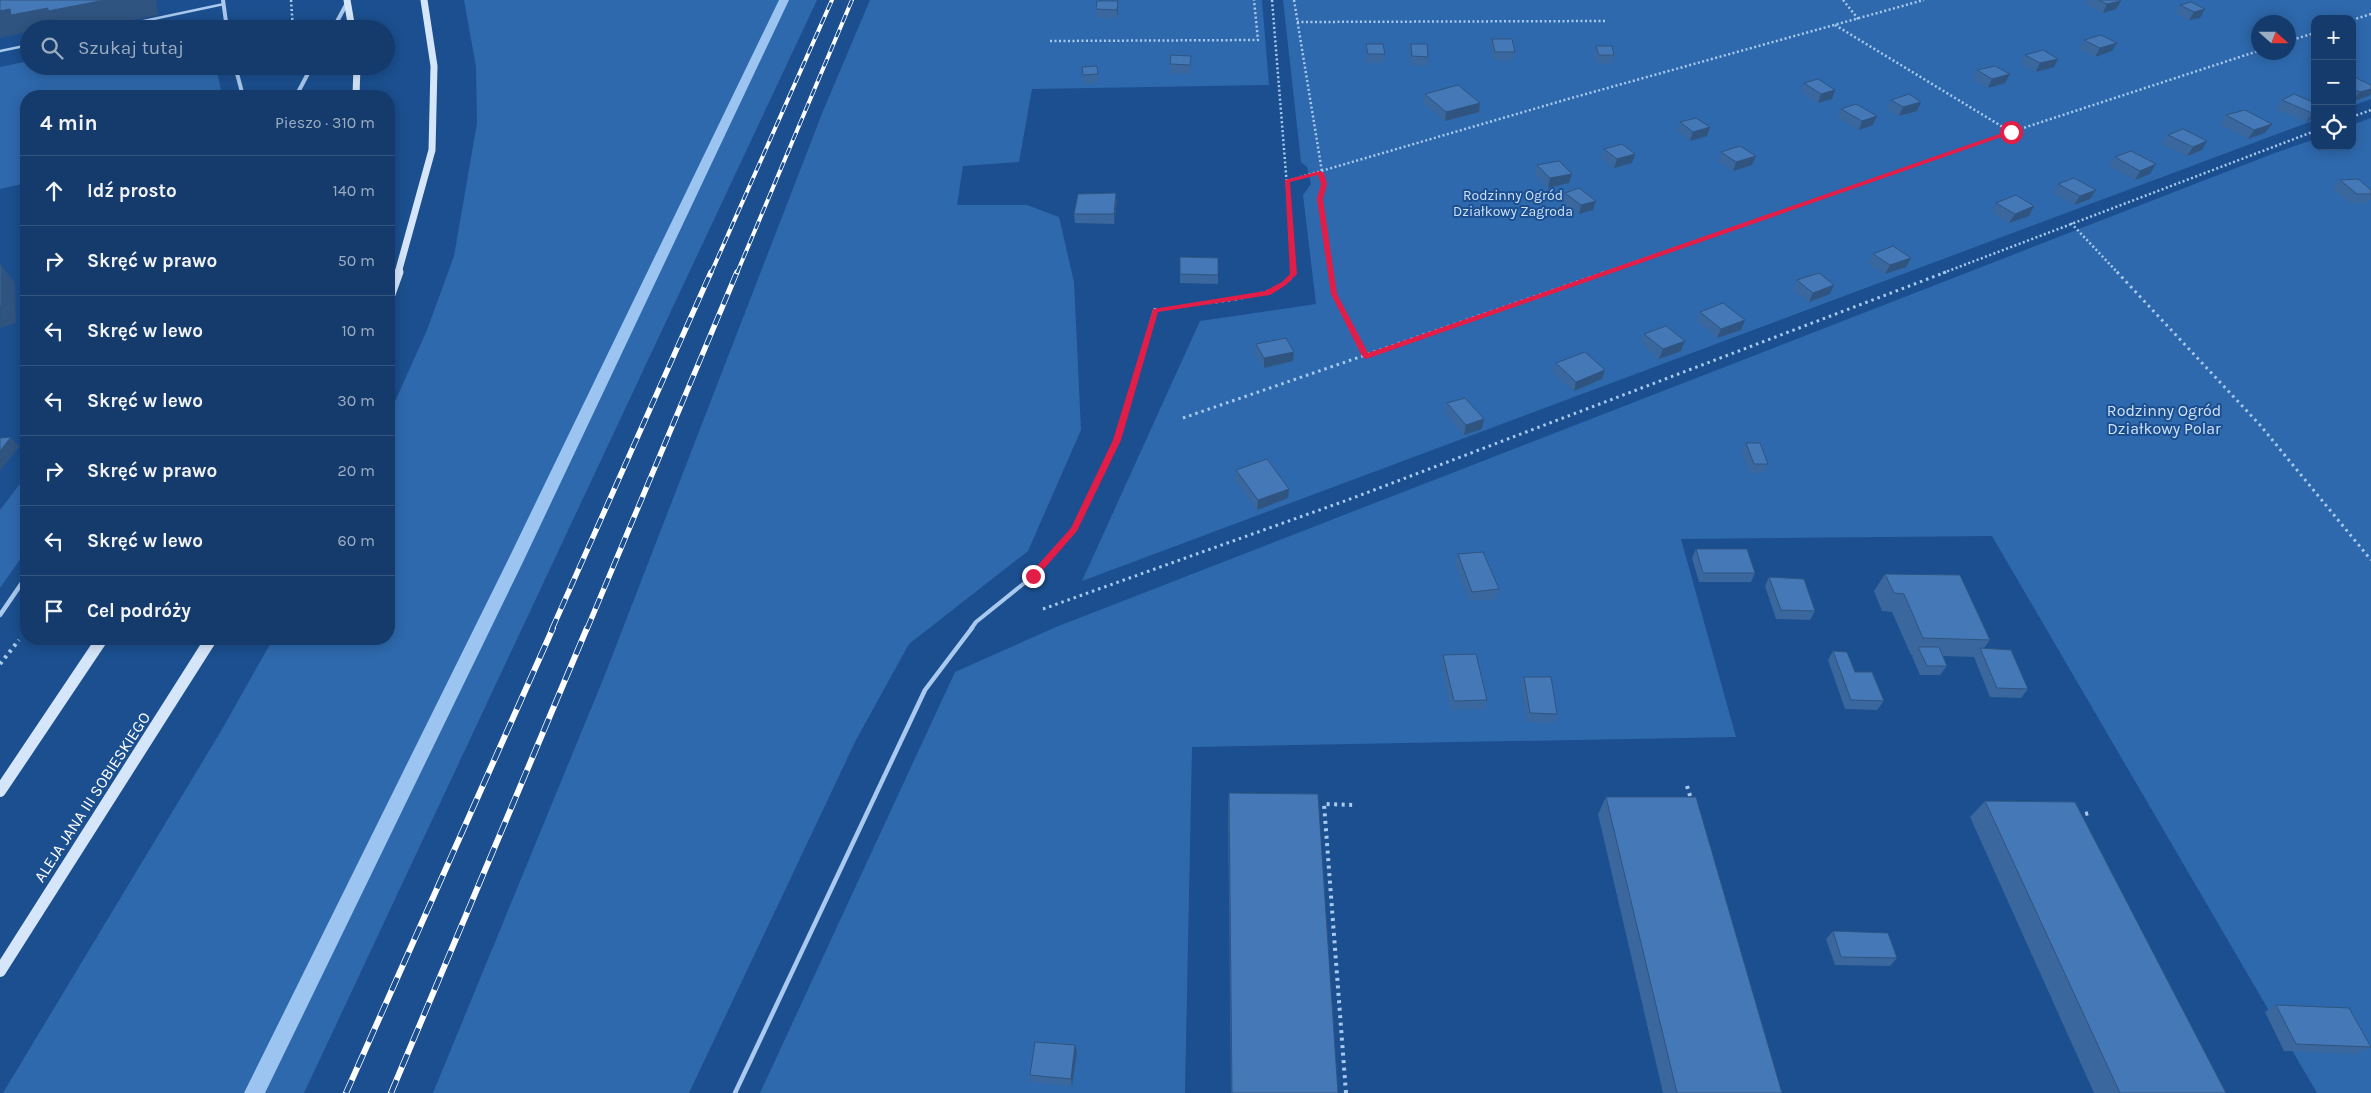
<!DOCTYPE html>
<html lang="pl">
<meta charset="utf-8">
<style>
:root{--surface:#143b6b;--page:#214673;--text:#f1f3f6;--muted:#9dadc1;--line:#33557e}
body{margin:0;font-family:Karla,sans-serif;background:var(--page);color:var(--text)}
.controls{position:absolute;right:15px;top:15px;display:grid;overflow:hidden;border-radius:10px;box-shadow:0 2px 12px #0003}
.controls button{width:45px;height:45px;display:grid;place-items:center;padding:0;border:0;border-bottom:1px solid var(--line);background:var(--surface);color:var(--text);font:25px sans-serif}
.compass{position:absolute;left:2251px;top:15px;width:45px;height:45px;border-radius:50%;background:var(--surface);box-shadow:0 2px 12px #0003;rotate:111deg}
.stop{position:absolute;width:15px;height:15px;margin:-11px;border:4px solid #e11d48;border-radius:50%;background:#fff}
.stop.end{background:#e11d48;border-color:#fff;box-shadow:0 1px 5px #0008}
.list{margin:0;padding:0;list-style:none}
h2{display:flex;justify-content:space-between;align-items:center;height:65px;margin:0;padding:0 20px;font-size:21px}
h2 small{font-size:16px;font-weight:400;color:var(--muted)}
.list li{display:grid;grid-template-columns:32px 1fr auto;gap:15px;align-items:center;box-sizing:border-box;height:70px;padding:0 20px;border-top:1px solid var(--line)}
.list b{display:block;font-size:19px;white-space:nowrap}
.list em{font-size:16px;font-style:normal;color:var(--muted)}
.icon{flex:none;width:28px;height:28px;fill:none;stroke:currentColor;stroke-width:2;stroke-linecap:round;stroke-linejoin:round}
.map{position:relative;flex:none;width:2371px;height:1093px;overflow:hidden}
.search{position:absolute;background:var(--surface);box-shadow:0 2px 12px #0003;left:20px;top:20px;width:375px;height:55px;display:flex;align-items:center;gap:12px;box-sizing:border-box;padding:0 18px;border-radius:28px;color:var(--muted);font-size:19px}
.panel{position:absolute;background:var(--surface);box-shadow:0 2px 12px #0003;left:20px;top:90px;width:375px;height:555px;border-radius:20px}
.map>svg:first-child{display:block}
.green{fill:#2e69ad;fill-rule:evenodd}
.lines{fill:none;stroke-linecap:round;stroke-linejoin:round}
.stream{fill:#9cc4f0;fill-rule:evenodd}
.path-far2{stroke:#a9c9ee;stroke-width:2.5;stroke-dasharray:2 2.5;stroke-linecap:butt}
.path-far1{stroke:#a9c9ee;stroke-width:3;stroke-dasharray:2.5 4;stroke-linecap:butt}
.path{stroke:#a9c9ee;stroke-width:4;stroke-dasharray:3 4.5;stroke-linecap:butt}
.lane-far2{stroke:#a9c9ee;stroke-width:2.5}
.lane-far1{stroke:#a9c9ee;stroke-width:4}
.lane{stroke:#a9c9ee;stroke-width:4.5}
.street-far1{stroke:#a9c9ee;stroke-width:4}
.street{stroke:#a9c9ee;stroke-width:4.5}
.secondary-far2{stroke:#d6e6fa;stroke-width:7}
.secondary-far1{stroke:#d6e6fa;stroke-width:9}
.secondary{stroke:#d6e6fa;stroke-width:12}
.rail-far2-casing{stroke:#fff;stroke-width:4}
.rail-far1-casing{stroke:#fff;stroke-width:5.5}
.rail-casing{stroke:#fff;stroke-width:6}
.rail-far2{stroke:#1b4f8f;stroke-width:2.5;stroke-dasharray:8;stroke-linecap:butt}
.rail-far1{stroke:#1b4f8f;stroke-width:4;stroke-dasharray:11;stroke-linecap:butt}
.rail{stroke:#1b4f8f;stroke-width:4.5;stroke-dasharray:14;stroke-linecap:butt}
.wall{fill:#3a679d}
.shaded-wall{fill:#305480}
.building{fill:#4478b7;stroke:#305480}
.route{fill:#e11d48}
.labels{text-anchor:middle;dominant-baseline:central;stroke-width:4;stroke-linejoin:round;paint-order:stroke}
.far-park-label{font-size:14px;fill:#cfe3fa;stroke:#1b4f8f}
.park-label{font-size:16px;fill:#cfe3fa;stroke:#1b4f8f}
.street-label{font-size:16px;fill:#fff;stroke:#1b4f8f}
</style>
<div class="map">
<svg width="2371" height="1093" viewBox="0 0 2371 1093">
<rect width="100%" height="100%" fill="#1b4f8f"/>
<g class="green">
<polygon points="464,0 817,0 304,1093 3,1093 221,731 273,639 389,639 389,415 427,330 454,256 477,123 476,67"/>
<polygon points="870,0 1262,0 1269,85 1032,89 1019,162 963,166 957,205 1027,205 1059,217 1074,282 1081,430 1028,551 909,644 856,740 689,1093 433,1093 604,677 823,111"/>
<path d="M 1283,0 L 2371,0 L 2371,99 L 2352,106 L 2352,19 L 2315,19 L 2315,120 L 1082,581 L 1200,321 L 1316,304 L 1303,195 L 1311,184 L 1307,167 L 1301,162 ZM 2258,22 L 2288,22 L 2288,52 L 2258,52 Z"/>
<polygon points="29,61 29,66 216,66 222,96 26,96 26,183 0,189 0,67"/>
<polygon points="2371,118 2371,1093 2317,1093 1992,536 1681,539 1736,737 1192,747 1185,1093 760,1093 955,672 1056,627 2272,154 2315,139 2315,146 2352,146 2352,125"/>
<polygon points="26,476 26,551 0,588 0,510"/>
</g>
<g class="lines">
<polygon class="stream" points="779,0 789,0 523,562 265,1093 244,1093 507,562"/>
<g class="path-far2">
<polyline points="291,0 293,29"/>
<polyline points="1272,0 1294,273"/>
<polyline points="1294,0 1324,184 1320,199 1331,273"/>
<polyline points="1843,0 1859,20"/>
<polyline points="2352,20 2371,14"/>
<polyline points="1297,22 1606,21"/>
<polyline points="1835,25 2011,132"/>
<polyline points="1050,41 1258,40 1254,0"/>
<polyline points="2288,41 2315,33"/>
<polyline points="2352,117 2371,110"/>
<polyline points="1287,181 1568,99 1924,0"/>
<polyline points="2071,223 2118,273"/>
<polyline points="1603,273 2011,132 2258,51"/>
<polyline points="1943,273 2315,131"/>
</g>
<g class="path-far1">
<polyline points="1331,272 1334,294 1366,356"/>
<polyline points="2117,272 2260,425 2371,560"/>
<path d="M 1183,306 C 1208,302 1286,298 1294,272"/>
<polyline points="1183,418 1606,272"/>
<polyline points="1043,609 1353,498 1946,272"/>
</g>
<g class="path">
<polyline points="0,664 19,640"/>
<polyline points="1687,786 1691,799"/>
<polyline points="2078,816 2089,813"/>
<polyline points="1346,1093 1324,804 1354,805"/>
</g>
<g class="lane-far2">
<polyline points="106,29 224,4"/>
<polyline points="0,51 29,45"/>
</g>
<polyline class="lane-far1" points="971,629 976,622 1033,576 1074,529 1117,440 1155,310"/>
<polyline class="lane" points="735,1093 925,690 972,628"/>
<g class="street-far1">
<polyline points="223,0 227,29"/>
<polyline points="333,29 347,3"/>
<polyline points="235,66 243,96"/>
<polyline points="296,96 312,66"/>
</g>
<polyline class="street" points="0,615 26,577"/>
<g class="secondary-far2">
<polyline points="347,0 352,29"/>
<polyline points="356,96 357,66"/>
<polyline points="398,273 432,150 434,66 424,0"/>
</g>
<polyline class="secondary-far1" points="389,300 399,272"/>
<g class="secondary">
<polyline points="0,791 102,639"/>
<polyline points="0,971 211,639"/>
</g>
<defs>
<g id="rail-far2">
<polyline points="711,273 832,0"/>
<polyline points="737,273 852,0"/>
</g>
<g id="rail-far1">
<polyline points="552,629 711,272"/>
<polyline points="587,629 737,272"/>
</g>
<g id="rail">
<polyline points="346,1093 553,628"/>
<polyline points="391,1093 587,628"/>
</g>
</defs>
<use href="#rail-far2" class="rail-far2-casing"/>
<use href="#rail-far1" class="rail-far1-casing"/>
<use href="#rail" class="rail-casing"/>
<use href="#rail-far2" class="rail-far2"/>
<use href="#rail-far1" class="rail-far1"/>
<use href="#rail" class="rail"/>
</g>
<g class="wall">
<polygon points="2088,0 2119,0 2116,9 2103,13 2085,4"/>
<polygon points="2191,2 2200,18 2189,20 2175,13 2180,5"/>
<polygon points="1096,9 1118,10 1117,18 1096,18"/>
<polygon points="1492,39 1515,52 1513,61 1494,60 1491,47"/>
<polygon points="2084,40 2112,51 2095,57 2079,49"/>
<polygon points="1366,44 1385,54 1384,63 1367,63 1366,52"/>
<polygon points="1411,44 1428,57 1427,66 1411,65 1410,53"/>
<polygon points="1596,46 1614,55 1612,64 1597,63 1594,54"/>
<polygon points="2025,55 2054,67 2036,72 2021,64"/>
<polygon points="1170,64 1191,64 1190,74 1170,73"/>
<polygon points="1097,66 1098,83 1083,84 1082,67"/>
<polygon points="1977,70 2005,83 1988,88 1973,79"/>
<polygon points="2352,76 2369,96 2352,101"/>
<polygon points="1804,83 1835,90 1832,99 1818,103 1801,92"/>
<polygon points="1425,94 1480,103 1479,112 1445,121 1423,103"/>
<polygon points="1891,100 1917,111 1899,116 1887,109"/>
<polygon points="2282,100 2315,103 2315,118 2306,122 2276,109"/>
<polygon points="1841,109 1877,116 1873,125 1859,130 1838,118"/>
<polygon points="2226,115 2265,133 2248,139 2220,124"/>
<polygon points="1680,122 1710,127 1707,136 1690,141 1677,131"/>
<polygon points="2168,135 2202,150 2187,156 2162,144"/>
<polygon points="1604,149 1635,154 1632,163 1614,168 1601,158"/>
<polygon points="1721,152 1756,156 1752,165 1733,171 1718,161"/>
<polygon points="2115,157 2150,174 2135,180 2109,166"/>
<polygon points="1537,165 1572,174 1569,183 1548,188 1535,174"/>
<polygon points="2340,180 2371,190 2371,199 2368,203 2350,203 2333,189"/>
<polygon points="2058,184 2096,190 2090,199 2074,205 2053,193"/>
<polygon points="1565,193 1593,210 1579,214 1563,202"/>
<polygon points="1117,202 1114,224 1075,223 1074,214"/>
<polygon points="1996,203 2034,206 2029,216 2009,223 1992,212"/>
<polygon points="1873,254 1911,258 1906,267 1885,274 1868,263"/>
<polygon points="1180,257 1218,258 1218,284 1180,283"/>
<polygon points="1797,280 1830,294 1809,302 1793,290"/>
<polygon points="1700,312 1741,330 1717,338 1697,321"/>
<polygon points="1644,334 1681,351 1659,359 1641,343"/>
<polygon points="1256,344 1293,361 1264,368 1255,354"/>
<polygon points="1556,363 1602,379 1574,391 1553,373"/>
<polygon points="1447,403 1484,419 1482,429 1464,435 1445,413"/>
<polygon points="1746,443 1768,464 1764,473 1750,473 1742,452"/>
<polygon points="1236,470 1288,498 1257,510 1235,479"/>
<polygon points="1696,549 1755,573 1751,582 1699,582 1692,558"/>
<polygon points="1458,554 1499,589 1496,599 1470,601 1455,564"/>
<polygon points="1885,574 1990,640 1984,648 2028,689 2021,698 1990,697 1974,657 1943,656 1947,666 1940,675 1920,675 1912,656 1913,655 1911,655 1892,612 1882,611 1874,591"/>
<polygon points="1769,577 1815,611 1810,620 1776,619 1765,586"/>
<polygon points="1833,651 1884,701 1877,710 1845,709 1828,660"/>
<polygon points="1443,655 1487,700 1484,709 1451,710 1441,664"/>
<polygon points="1524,677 1557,714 1554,723 1527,722 1521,686"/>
<polygon points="1229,793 1338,1093 1231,1093 1228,810"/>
<polygon points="1606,797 1782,1093 1663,1093 1598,814"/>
<polygon points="1985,801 2226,1093 2094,1093 1970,817"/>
<polygon points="1833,931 1897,958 1890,966 1835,965 1826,939"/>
<polygon points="2276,1005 2371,1047 2358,1054 2284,1051 2265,1012"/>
<polygon points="1075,1045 1077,1052 1072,1086 1031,1082 1030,1075"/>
</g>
<g class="shaded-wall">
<polygon points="105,0 156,0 158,15 91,29 29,29 29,38 27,39 23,33 0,38 0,11 10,9 48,8"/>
<polygon points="1118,1 1118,10 1117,18 1117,10"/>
<polygon points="2121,1 2116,9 2103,13 2107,4"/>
<polygon points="2205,9 2200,18 2189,20 2194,12"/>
<polygon points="2117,43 2112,51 2095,57 2100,48"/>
<polygon points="2058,59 2054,67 2036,72 2040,63"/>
<polygon points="2010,74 2005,83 1988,88 1992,79"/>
<polygon points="2371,89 2371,94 2369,96 2353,101 2360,92"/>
<polygon points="1835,90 1832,99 1818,103 1821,94"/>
<polygon points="1921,102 1917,111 1899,116 1903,107"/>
<polygon points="1480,103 1479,112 1445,121 1446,112"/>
<polygon points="2315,112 2315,118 2306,122 2312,113"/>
<polygon points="1877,116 1873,125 1859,130 1862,121"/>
<polygon points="2272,124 2265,133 2248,139 2254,130"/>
<polygon points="1710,127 1707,136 1690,141 1693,132"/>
<polygon points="2207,141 2202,150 2187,156 2193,147"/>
<polygon points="1635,154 1632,163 1614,168 1617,159"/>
<polygon points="1756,156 1752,165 1733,171 1736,162"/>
<polygon points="2156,164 2150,174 2135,180 2140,171"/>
<polygon points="1572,174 1569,183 1548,188 1550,178"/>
<polygon points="2096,190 2090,199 2074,205 2080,196"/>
<polygon points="1116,193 1117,202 1114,224 1114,214"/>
<polygon points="1596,201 1593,210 1579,214 1581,205"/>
<polygon points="2034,206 2029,216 2009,223 2015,214"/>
<polygon points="1911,258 1906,267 1885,274 1890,265"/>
<polygon points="1,265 15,283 16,323 0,328"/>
<polygon points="1834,285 1830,294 1809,302 1813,293"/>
<polygon points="1745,320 1741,330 1717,338 1721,329"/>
<polygon points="1685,341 1681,351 1659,359 1663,349"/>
<polygon points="1294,352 1293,361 1264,368 1264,358"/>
<polygon points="1605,370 1602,379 1574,391 1576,382"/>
<polygon points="1484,419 1482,429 1464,435 1466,425"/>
<polygon points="11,437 19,447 0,471 0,451"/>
<polygon points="1289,489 1288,498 1257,510 1258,500"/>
<polygon points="1075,1045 1077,1052 1072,1086 1071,1079"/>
</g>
<g class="building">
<polygon points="0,0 105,0 48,11 48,8 11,15 10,9 0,11"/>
<polygon points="2099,0 2119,0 2121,1 2107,4"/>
<polygon points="1097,1 1118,1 1117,10 1096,9"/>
<polygon points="2191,2 2205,9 2194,12 2180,5"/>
<polygon points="2101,35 2117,43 2100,48 2084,40"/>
<polygon points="1492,39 1512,39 1515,52 1495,52"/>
<polygon points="1366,44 1383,44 1385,54 1368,54"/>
<polygon points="1411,44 1427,44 1428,57 1412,56"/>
<polygon points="1596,46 1612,46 1614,55 1599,55"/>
<polygon points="2043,50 2058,59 2040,63 2025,55"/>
<polygon points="1171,55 1191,56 1190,65 1170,64"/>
<polygon points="1097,66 1098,74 1083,75 1082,67"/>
<polygon points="1995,66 2010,74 1992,79 1977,70"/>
<polygon points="2352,76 2371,85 2371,89 2360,92 2352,89"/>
<polygon points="1818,79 1835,90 1821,94 1804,83"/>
<polygon points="1458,85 1480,103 1446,112 1425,94"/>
<polygon points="1909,94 1921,102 1903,107 1891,100"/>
<polygon points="2294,94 2315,103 2315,112 2312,113 2282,100"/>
<polygon points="1856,104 1877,116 1862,121 1841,109"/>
<polygon points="2245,110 2272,124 2254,130 2226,115"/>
<polygon points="1696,118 1710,127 1693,132 1680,122"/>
<polygon points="2183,129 2207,141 2193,147 2168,135"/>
<polygon points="1622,144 1635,154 1617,159 1604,149"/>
<polygon points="1740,146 1756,156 1736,162 1721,152"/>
<polygon points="2131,151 2156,164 2140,171 2115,157"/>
<polygon points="1559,161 1572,174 1550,178 1537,165"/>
<polygon points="2074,178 2096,190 2080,196 2058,184"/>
<polygon points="2358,179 2371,190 2371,194 2357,194 2340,180"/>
<polygon points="1579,188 1596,201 1581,205 1565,193"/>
<polygon points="1116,193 1114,214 1074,214 1078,194"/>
<polygon points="2016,195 2034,206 2015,214 1996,203"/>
<polygon points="1893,246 1911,258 1890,265 1873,254"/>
<polygon points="1180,257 1218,258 1218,275 1180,274"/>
<polygon points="0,265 1,265 1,305 0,306"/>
<polygon points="1819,273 1834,285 1813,293 1797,280"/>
<polygon points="1723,303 1745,320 1721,329 1700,312"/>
<polygon points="1666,326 1685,341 1663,349 1644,334"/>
<polygon points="1286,338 1294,352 1264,358 1256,344"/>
<polygon points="1585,352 1605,370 1576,382 1556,363"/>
<polygon points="1465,398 1484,419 1466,425 1447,403"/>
<polygon points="11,437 0,451 0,438"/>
<polygon points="1746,443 1760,443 1768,464 1754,464"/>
<polygon points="1267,459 1289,489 1258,500 1236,470"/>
<polygon points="1696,549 1747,549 1755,573 1703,573"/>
<polygon points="1483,552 1499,589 1472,592 1458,554"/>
<polygon points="1885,574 1960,575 1990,640 1923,638 1904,594 1894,593"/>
<polygon points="1769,577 1804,579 1815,611 1781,610"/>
<polygon points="1918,647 1939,647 1947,666 1927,666"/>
<polygon points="1980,648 2011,650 2028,689 1997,688"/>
<polygon points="1833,651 1847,652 1855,672 1872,672 1884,701 1851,700"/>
<polygon points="1476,654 1487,700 1454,701 1443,655"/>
<polygon points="1524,677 1551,677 1557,714 1530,713"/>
<polygon points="1229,793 1318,794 1338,1093 1232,1093"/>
<polygon points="1606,797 1696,797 1782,1093 1677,1093"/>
<polygon points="1985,801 2075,802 2226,1093 2120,1093"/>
<polygon points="1833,931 1888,933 1897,958 1841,957"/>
<polygon points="2276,1005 2349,1008 2371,1047 2296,1044"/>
<polygon points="1035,1042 1075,1045 1071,1079 1030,1075"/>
</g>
<polygon class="route" points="2011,130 2013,133 1366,359 1362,356 1331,294 1317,199 1321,184 1318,175 1290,182 1297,274 1286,285 1270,295 1158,312 1121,440 1077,531 1036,578 1033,579 1028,576 1071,528 1113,440 1153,309 1265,291 1282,282 1290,274 1285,180 1320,171 1324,173 1327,184 1323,199 1337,294 1368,353"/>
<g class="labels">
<g class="far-park-label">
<text x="1513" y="195">Rodzinny Ogród<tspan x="1513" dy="16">Działkowy Zagroda</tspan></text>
</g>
<g class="park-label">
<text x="2164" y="410">Rodzinny Ogród<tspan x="2164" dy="18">Działkowy Polar</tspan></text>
</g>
<g class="street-label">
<text transform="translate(92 797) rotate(-57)">ALEJA JANA III SOBIESKIEGO</text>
</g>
</g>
</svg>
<div class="controls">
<button>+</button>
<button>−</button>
<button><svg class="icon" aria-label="locate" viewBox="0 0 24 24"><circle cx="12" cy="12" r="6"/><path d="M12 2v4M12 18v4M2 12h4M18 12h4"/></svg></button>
</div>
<svg class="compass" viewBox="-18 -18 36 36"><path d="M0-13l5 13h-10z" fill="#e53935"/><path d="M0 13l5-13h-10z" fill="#9dadc1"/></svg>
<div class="stop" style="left:2011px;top:132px"></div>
<div class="stop end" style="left:1033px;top:576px"></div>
<div class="search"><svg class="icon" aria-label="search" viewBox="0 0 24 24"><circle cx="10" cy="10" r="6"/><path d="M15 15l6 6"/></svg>Szukaj tutaj</div>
<section class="panel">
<h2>4 min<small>Pieszo · 310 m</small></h2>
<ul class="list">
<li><svg class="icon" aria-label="ahead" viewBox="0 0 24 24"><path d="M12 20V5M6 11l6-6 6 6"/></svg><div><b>Idź prosto</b></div><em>140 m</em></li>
<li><svg class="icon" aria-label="right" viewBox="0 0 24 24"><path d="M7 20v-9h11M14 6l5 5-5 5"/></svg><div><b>Skręć w prawo</b></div><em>50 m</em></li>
<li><svg class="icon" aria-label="left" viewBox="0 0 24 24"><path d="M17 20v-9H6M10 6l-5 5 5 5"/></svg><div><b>Skręć w lewo</b></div><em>10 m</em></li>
<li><svg class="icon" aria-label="left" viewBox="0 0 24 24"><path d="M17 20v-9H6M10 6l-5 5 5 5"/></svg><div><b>Skręć w lewo</b></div><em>30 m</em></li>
<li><svg class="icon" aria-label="right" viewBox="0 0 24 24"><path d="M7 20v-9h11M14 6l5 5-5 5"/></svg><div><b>Skręć w prawo</b></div><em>20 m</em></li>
<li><svg class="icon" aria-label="left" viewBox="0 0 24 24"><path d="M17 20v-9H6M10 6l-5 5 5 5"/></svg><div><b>Skręć w lewo</b></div><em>60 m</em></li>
<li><svg class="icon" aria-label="arrive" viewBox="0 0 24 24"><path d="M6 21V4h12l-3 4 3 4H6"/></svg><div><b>Cel podróży</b></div></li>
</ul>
</section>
</div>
